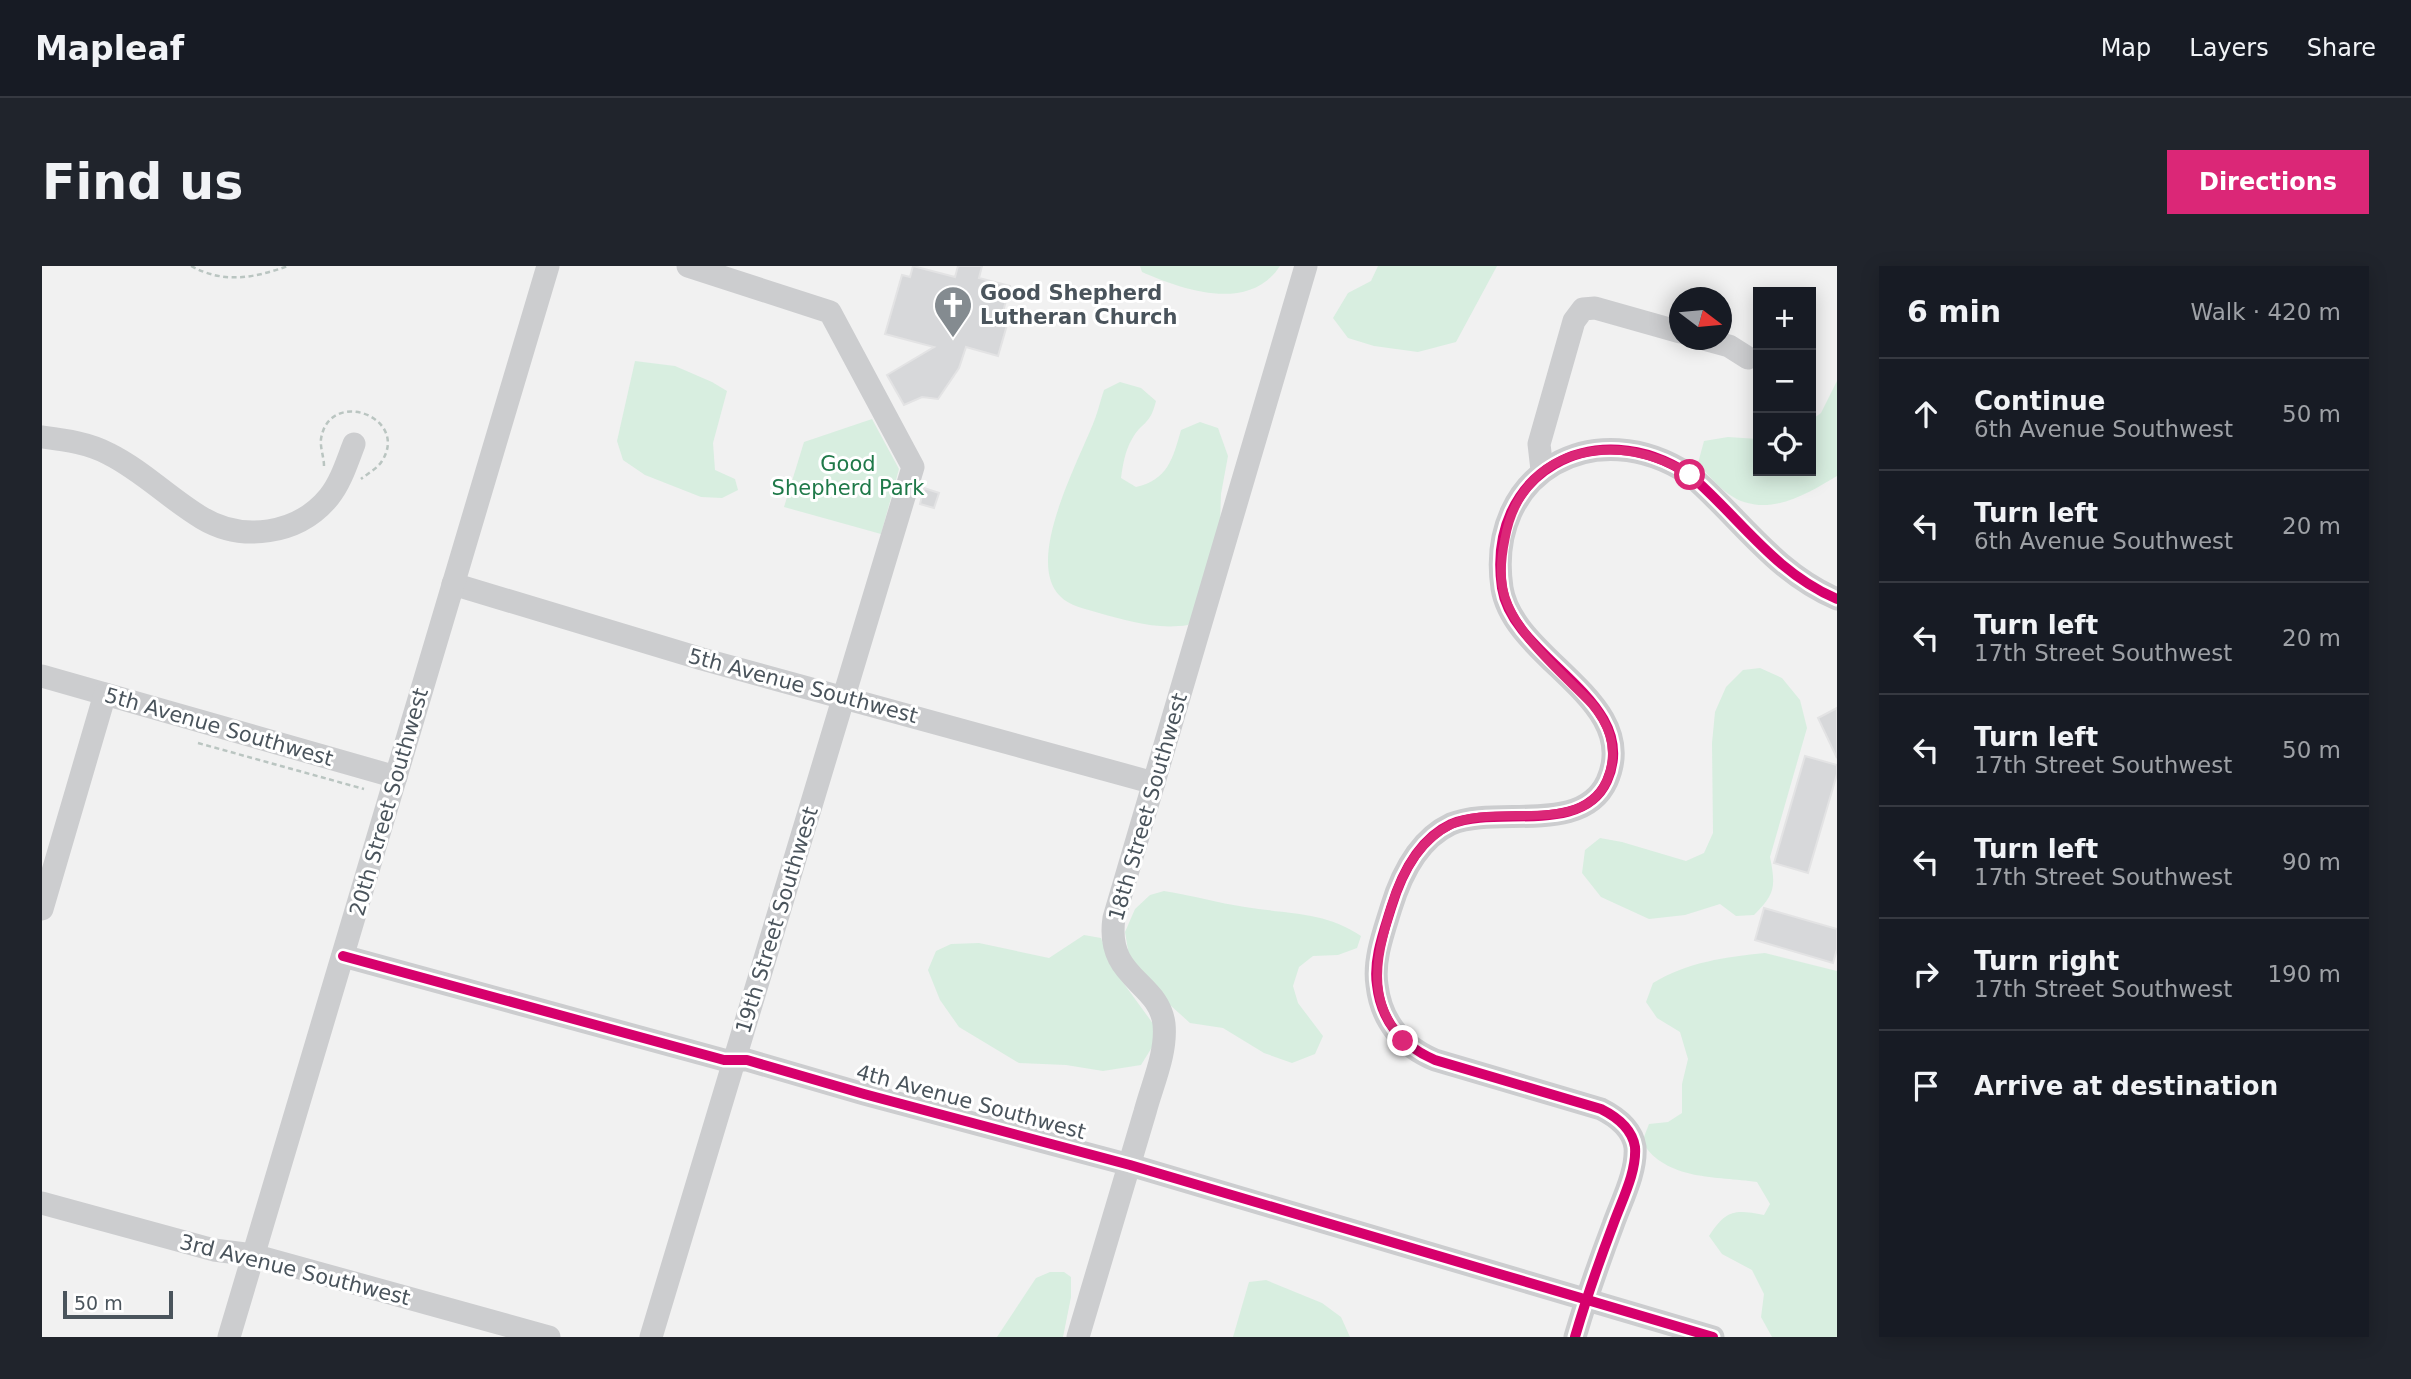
<!DOCTYPE html>
<meta charset="utf-8">
<style>
:root{--surface:#171b24;--page:#20242c;--text:#f1f3f6;--muted:#9ea1a6;--line:#363941;--accent:#db2777}
body{margin:0;font-family:"DejaVu Sans",sans-serif;background:var(--page);color:var(--text)}
.controls{position:absolute;right:21px;top:21px;display:grid;overflow:hidden;border-radius:0px;box-shadow:0 4px 18px #0003}
.controls button{width:63px;height:63px;display:grid;place-items:center;padding:0;border:0;border-bottom:2px solid var(--line);background:var(--surface);color:var(--text);font:35px sans-serif}
.compass{position:absolute;left:1627px;top:21px;width:63px;height:63px;border-radius:50%;background:var(--surface);box-shadow:0 4px 18px #0003;rotate:106deg}
.scale{position:absolute;left:21px;bottom:18px;width:110px;box-sizing:border-box;padding-left:7px;border:4px solid #4a545c;border-top:0;font-size:19px;line-height:24px;white-space:nowrap;color:#4a545c;-webkit-text-stroke:5px #fff;paint-order:stroke}
.stop{position:absolute;width:21px;height:21px;margin:-16px;border:5px solid #db2777;border-radius:50%;background:#fff}
.stop.end{background:#db2777;border-color:#fff;box-shadow:0 2px 7px #0008}
.list{margin:0;padding:0;list-style:none}
h2{display:flex;justify-content:space-between;align-items:center;height:91px;margin:0;padding:0 28px;font-size:30px}
h2 small{font-size:23px;font-weight:400;color:var(--muted)}
.list li{display:grid;grid-template-columns:46px 1fr auto;gap:21px;align-items:center;box-sizing:border-box;height:112px;padding:0 28px;border-top:2px solid var(--line)}
.list b{display:block;font-size:26px;white-space:nowrap}
.list p{margin:0;font-size:23px;white-space:nowrap;color:var(--muted)}
.list em{font-size:23px;font-style:normal;color:var(--muted)}
.icon{flex:none;width:38px;height:38px;fill:none;stroke:currentColor;stroke-width:2;stroke-linecap:round;stroke-linejoin:round}
.map{position:relative;flex:none;width:1795px;height:1071px;overflow:hidden;border-radius:0px}
header{display:flex;align-items:center;gap:42px;box-sizing:border-box;height:98px;padding:0 35px;background:var(--surface);border-bottom:2px solid var(--line)}
header strong{font-size:33px}
nav{display:flex;gap:38px;margin-inline-start:auto;font-size:24px}
.intro{display:flex;align-items:center;justify-content:space-between;box-sizing:border-box;height:168px;padding:0 42px}
h1{margin:0;font-size:49px}
.button{padding:18px 32px;border-radius:0px;background:var(--accent);color:#fff;font-size:24px;font-weight:700}
main{display:flex;gap:42px;padding:0 42px}
aside{flex:1;background:var(--surface);border-radius:0px;box-shadow:0 4px 18px #0003}
.map>svg:first-child{display:block}
.green{fill:#d8eee0}
.building{fill:#d7d8da;stroke:#e3e3e4;stroke-width:2}
.lines{fill:none;stroke-linecap:round;stroke-linejoin:round}
.path{stroke:#bac5c1;stroke-width:2.5;stroke-dasharray:5 3.5;stroke-linecap:butt}
.minor{stroke:#cccdcf;stroke-width:23}
.cycleway-casing{stroke:#fff;stroke-width:15}
.cycleway{stroke:#d6006c;stroke-width:10}
.route{stroke:#db2777;stroke-width:9}
.labels{text-anchor:middle;dominant-baseline:central;stroke-width:6;stroke-linejoin:round;paint-order:stroke}
.poi-label{font-size:21px;font-weight:bold;fill:#4a545c;stroke:#fff;text-anchor:start}
.park-label{font-size:21px;fill:#1f7949;stroke:#fff}
.street-label{font-size:21px;fill:#4a545c;stroke:#fff}
</style>
<header>
<strong>Mapleaf</strong>
<nav><a>Map</a><a>Layers</a><a>Share</a></nav>
</header>
<div class="intro"><h1>Find us</h1><a class="button">Directions</a></div>
<main>
<div class="map">
<svg width="1795" height="1071" viewBox="0 0 1795 1071">
<rect width="100%" height="100%" fill="#f1f1f1"/>
<g class="green">
<path d="M 1098,0 L 1238,0 C 1207,47 1141,24 1100,6 Z"/>
<polygon points="1336,0 1455,0 1414,76 1376,86 1332,80 1306,72 1291,52 1306,27 1329,15"/>
<polygon points="593,95 633,100 670,116 685,125 671,177 673,204 693,213 696,224 680,232 659,231 603,209 581,194 575,175"/>
<path d="M 1795,115 L 1795,210 C 1768,226 1735,247 1702,236 C 1683,230 1668,211 1656,197 L 1662,175 L 1686,171 L 1716,173 L 1716,205 L 1769,205 L 1769,154 L 1779,147 Z"/>
<path d="M 1078,116 L 1099,122 L 1114,135 C 1108,160 1100,155 1090,173 C 1083,185 1081,198 1079,212 L 1094,221 C 1126,214 1131,192 1139,164 L 1158,156 L 1176,162 L 1186,190 L 1179,228 L 1178,258 L 1157,341 L 1146,359 C 1115,364 1086,355 1057,347 C 1044,343 1027,340 1018,330 C 981,293 1040,190 1054,150 C 1057,141 1059,133 1062,124 Z"/>
<polygon points="830,153 857,203 839,268 742,241 762,176"/>
<path d="M 1718,402 L 1740,412 L 1758,434 L 1765,462 L 1728,591 C 1734,621 1733,628 1712,649 L 1694,650 L 1678,638 L 1643,649 L 1607,653 L 1559,631 L 1540,607 L 1543,584 L 1558,572 L 1580,576 L 1644,595 L 1662,587 L 1671,567 L 1670,477 L 1673,446 L 1684,421 L 1701,404 Z"/>
<path d="M 1122,625 C 1149,629 1176,637 1203,641 C 1244,648 1283,645 1319,670 L 1315,682 L 1296,689 L 1271,690 L 1257,701 L 1251,720 L 1256,737 L 1281,770 L 1273,788 L 1250,797 L 1222,787 L 1181,762 L 1148,757 L 1107,720 L 1087,690 L 1083,666 L 1093,643 L 1108,629 Z"/>
<polygon points="1042,669 1059,672 1069,700 1112,759 1112,778 1099,799 1061,805 1024,799 977,797 917,761 898,734 886,704 894,685 909,678 937,677 1007,692"/>
<path d="M 1723,687 L 1795,705 L 1795,1071 L 1730,1071 L 1719,1051 L 1722,1028 L 1710,1004 L 1680,988 L 1667,970 C 1684,944 1692,943 1722,949 L 1728,938 L 1715,916 C 1675,910 1624,915 1600,876 L 1607,858 L 1626,856 L 1640,847 L 1640,818 L 1646,793 L 1638,766 L 1615,752 L 1604,736 L 1611,717 C 1646,696 1683,691 1723,687 Z"/>
<polygon points="1008,1006 1022,1006 1029,1011 1029,1031 1021,1071 955,1071 994,1012"/>
<polygon points="1224,1014 1280,1037 1299,1051 1308,1071 1191,1071 1207,1016"/>
</g>
<g class="building">
<polygon points="871,0 913,11 916,0 940,0 937,12 968,20 958,57 965,59 956,90 924,81 917,102 896,133 880,131 862,139 845,109 892,81 843,68 860,9 868,11"/>
<polygon points="882,222 897,227 892,242 878,238"/>
<polygon points="1795,442 1795,492 1776,452"/>
<polygon points="1763,490 1795,499 1795,508 1766,607 1732,597"/>
<polygon points="1722,642 1795,663 1795,683 1791,697 1713,674"/>
</g>
<g class="lines">
<g class="path">
<path d="M 149,0 C 182,18 212,12 246,0"/>
<path d="M 282,200 C 282,191 278,182 279,173 C 287,121 368,151 340,195 C 335,203 326,207 319,213"/>
<polyline points="156,477 322,523"/>
</g>
<g class="minor">
<polyline points="1665,74 1687,80 1706,92"/>
<path d="M 0,171 C 23,174 47,177 67,188 C 101,205 128,233 160,252 C 200,276 256,269 287,231 C 299,216 305,196 312,178"/>
<polyline points="1500,204 1497,178 1532,55 1541,43 1553,42 1638,66"/>
<polyline points="411,318 660,393 1112,517"/>
<polyline points="0,410 354,511"/>
<polyline points="0,643 63,428"/>
<polyline points="301,690 682,794 705,794 822,828 1088,899 1671,1071"/>
<polyline points="0,937 172,984 211,989 507,1071"/>
<polyline points="187,1071 506,0"/>
<polyline points="609,1071 871,201 788,46 646,0"/>
<path d="M 1036,1071 C 1058,996 1081,921 1103,846 C 1110,819 1125,787 1122,758 C 1117,715 1063,713 1072,652 L 1264,0"/>
<path d="M 1533,1071 C 1544,1033 1557,996 1571,959 C 1579,936 1595,906 1593,881 C 1590,862 1575,851 1559,843 L 1393,794 C 1360,780 1339,755 1335,719 C 1331,694 1342,665 1349,642 C 1359,609 1377,573 1409,558 C 1455,539 1540,570 1565,515 C 1601,434 1471,394 1460,322 C 1443,206 1554,146 1648,209 C 1698,252 1732,306 1795,333"/>
</g>
<defs>
<g id="cycleway">
<polyline points="301,690 682,794 705,794 822,828 1088,899 1671,1071"/>
<path d="M 1533,1071 C 1544,1033 1557,996 1571,959 C 1579,936 1595,906 1593,881 C 1590,862 1575,851 1559,843 L 1393,794 C 1360,780 1339,755 1335,719 C 1331,694 1342,665 1349,642 C 1359,609 1377,573 1409,558 C 1455,539 1540,570 1565,515 C 1601,434 1471,394 1460,322 C 1443,206 1554,146 1648,209 C 1698,252 1732,306 1795,333"/>
</g>
</defs>
<use href="#cycleway" class="cycleway-casing"/>
<use href="#cycleway" class="cycleway"/>
</g>
<g class="lines">
<path class="route" d="M 1361,775 C 1333,744 1331,710 1341,671 C 1351,629 1366,582 1406,560 C 1456,533 1552,577 1569,502 C 1574,477 1566,457 1550,438 C 1522,409 1475,370 1463,331 C 1457,312 1459,292 1463,273 C 1479,180 1577,162 1648,209"/>
</g>
<defs>
<symbol id="church-pin" viewBox="-11 -11 22 30"><path d="M0 17L-7.5 6A9.5 9.5 0 1 1 7.5 6Z" fill="#848b90" stroke="#fff"/><path d="M-1.2-6h2.4v3.5h3.3v2.4h-3.3V6h-2.4V-.1h-3.3v-2.4h3.3Z" fill="#fff"/></symbol>
</defs>
<g fill-rule="evenodd">
<use href="#church-pin" x="889" y="17" width="44" height="60"/>
</g>
<g class="labels">
<g class="poi-label">
<text x="938" y="27">Good Shepherd<tspan x="938" dy="24">Lutheran Church</tspan></text>
</g>
<g class="park-label">
<text x="806" y="198">Good<tspan x="806" dy="24">Shepherd Park</tspan></text>
</g>
<g class="street-label">
<text transform="translate(761 420) rotate(15)">5th Avenue Southwest</text>
<text transform="translate(177 461) rotate(16)">5th Avenue Southwest</text>
<text transform="translate(347 536) rotate(-74)">20th Street Southwest</text>
<text transform="translate(1106 541) rotate(-74)">18th Street Southwest</text>
<text transform="translate(735 654) rotate(-73)">19th Street Southwest</text>
<text transform="translate(929 836) rotate(15)">4th Avenue Southwest</text>
<text transform="translate(253 1004) rotate(14)">3rd Avenue Southwest</text>
</g>
</g>
</svg>
<div class="controls">
<button>+</button>
<button>−</button>
<button><svg class="icon" aria-label="locate" viewBox="0 0 24 24"><circle cx="12" cy="12" r="6"/><path d="M12 2v4M12 18v4M2 12h4M18 12h4"/></svg></button>
</div>
<svg class="compass" viewBox="-18 -18 36 36"><path d="M0-13l5 13h-10z" fill="#e53935"/><path d="M0 13l5-13h-10z" fill="#9ea1a6"/></svg>
<div class="scale">50 m</div>
<div class="stop" style="left:1648px;top:209px"></div>
<div class="stop end" style="left:1361px;top:775px"></div>
</div>
<aside>
<h2>6 min<small>Walk · 420 m</small></h2>
<ul class="list">
<li><svg class="icon" aria-label="ahead" viewBox="0 0 24 24"><path d="M12 20V5M6 11l6-6 6 6"/></svg><div><b>Continue</b><p>6th Avenue Southwest</p></div><em>50 m</em></li>
<li><svg class="icon" aria-label="left" viewBox="0 0 24 24"><path d="M17 20v-9H6M10 6l-5 5 5 5"/></svg><div><b>Turn left</b><p>6th Avenue Southwest</p></div><em>20 m</em></li>
<li><svg class="icon" aria-label="left" viewBox="0 0 24 24"><path d="M17 20v-9H6M10 6l-5 5 5 5"/></svg><div><b>Turn left</b><p>17th Street Southwest</p></div><em>20 m</em></li>
<li><svg class="icon" aria-label="left" viewBox="0 0 24 24"><path d="M17 20v-9H6M10 6l-5 5 5 5"/></svg><div><b>Turn left</b><p>17th Street Southwest</p></div><em>50 m</em></li>
<li><svg class="icon" aria-label="left" viewBox="0 0 24 24"><path d="M17 20v-9H6M10 6l-5 5 5 5"/></svg><div><b>Turn left</b><p>17th Street Southwest</p></div><em>90 m</em></li>
<li><svg class="icon" aria-label="right" viewBox="0 0 24 24"><path d="M7 20v-9h11M14 6l5 5-5 5"/></svg><div><b>Turn right</b><p>17th Street Southwest</p></div><em>190 m</em></li>
<li><svg class="icon" aria-label="arrive" viewBox="0 0 24 24"><path d="M6 21V4h12l-3 4 3 4H6"/></svg><div><b>Arrive at destination</b></div></li>
</ul>
</aside>
</main>
